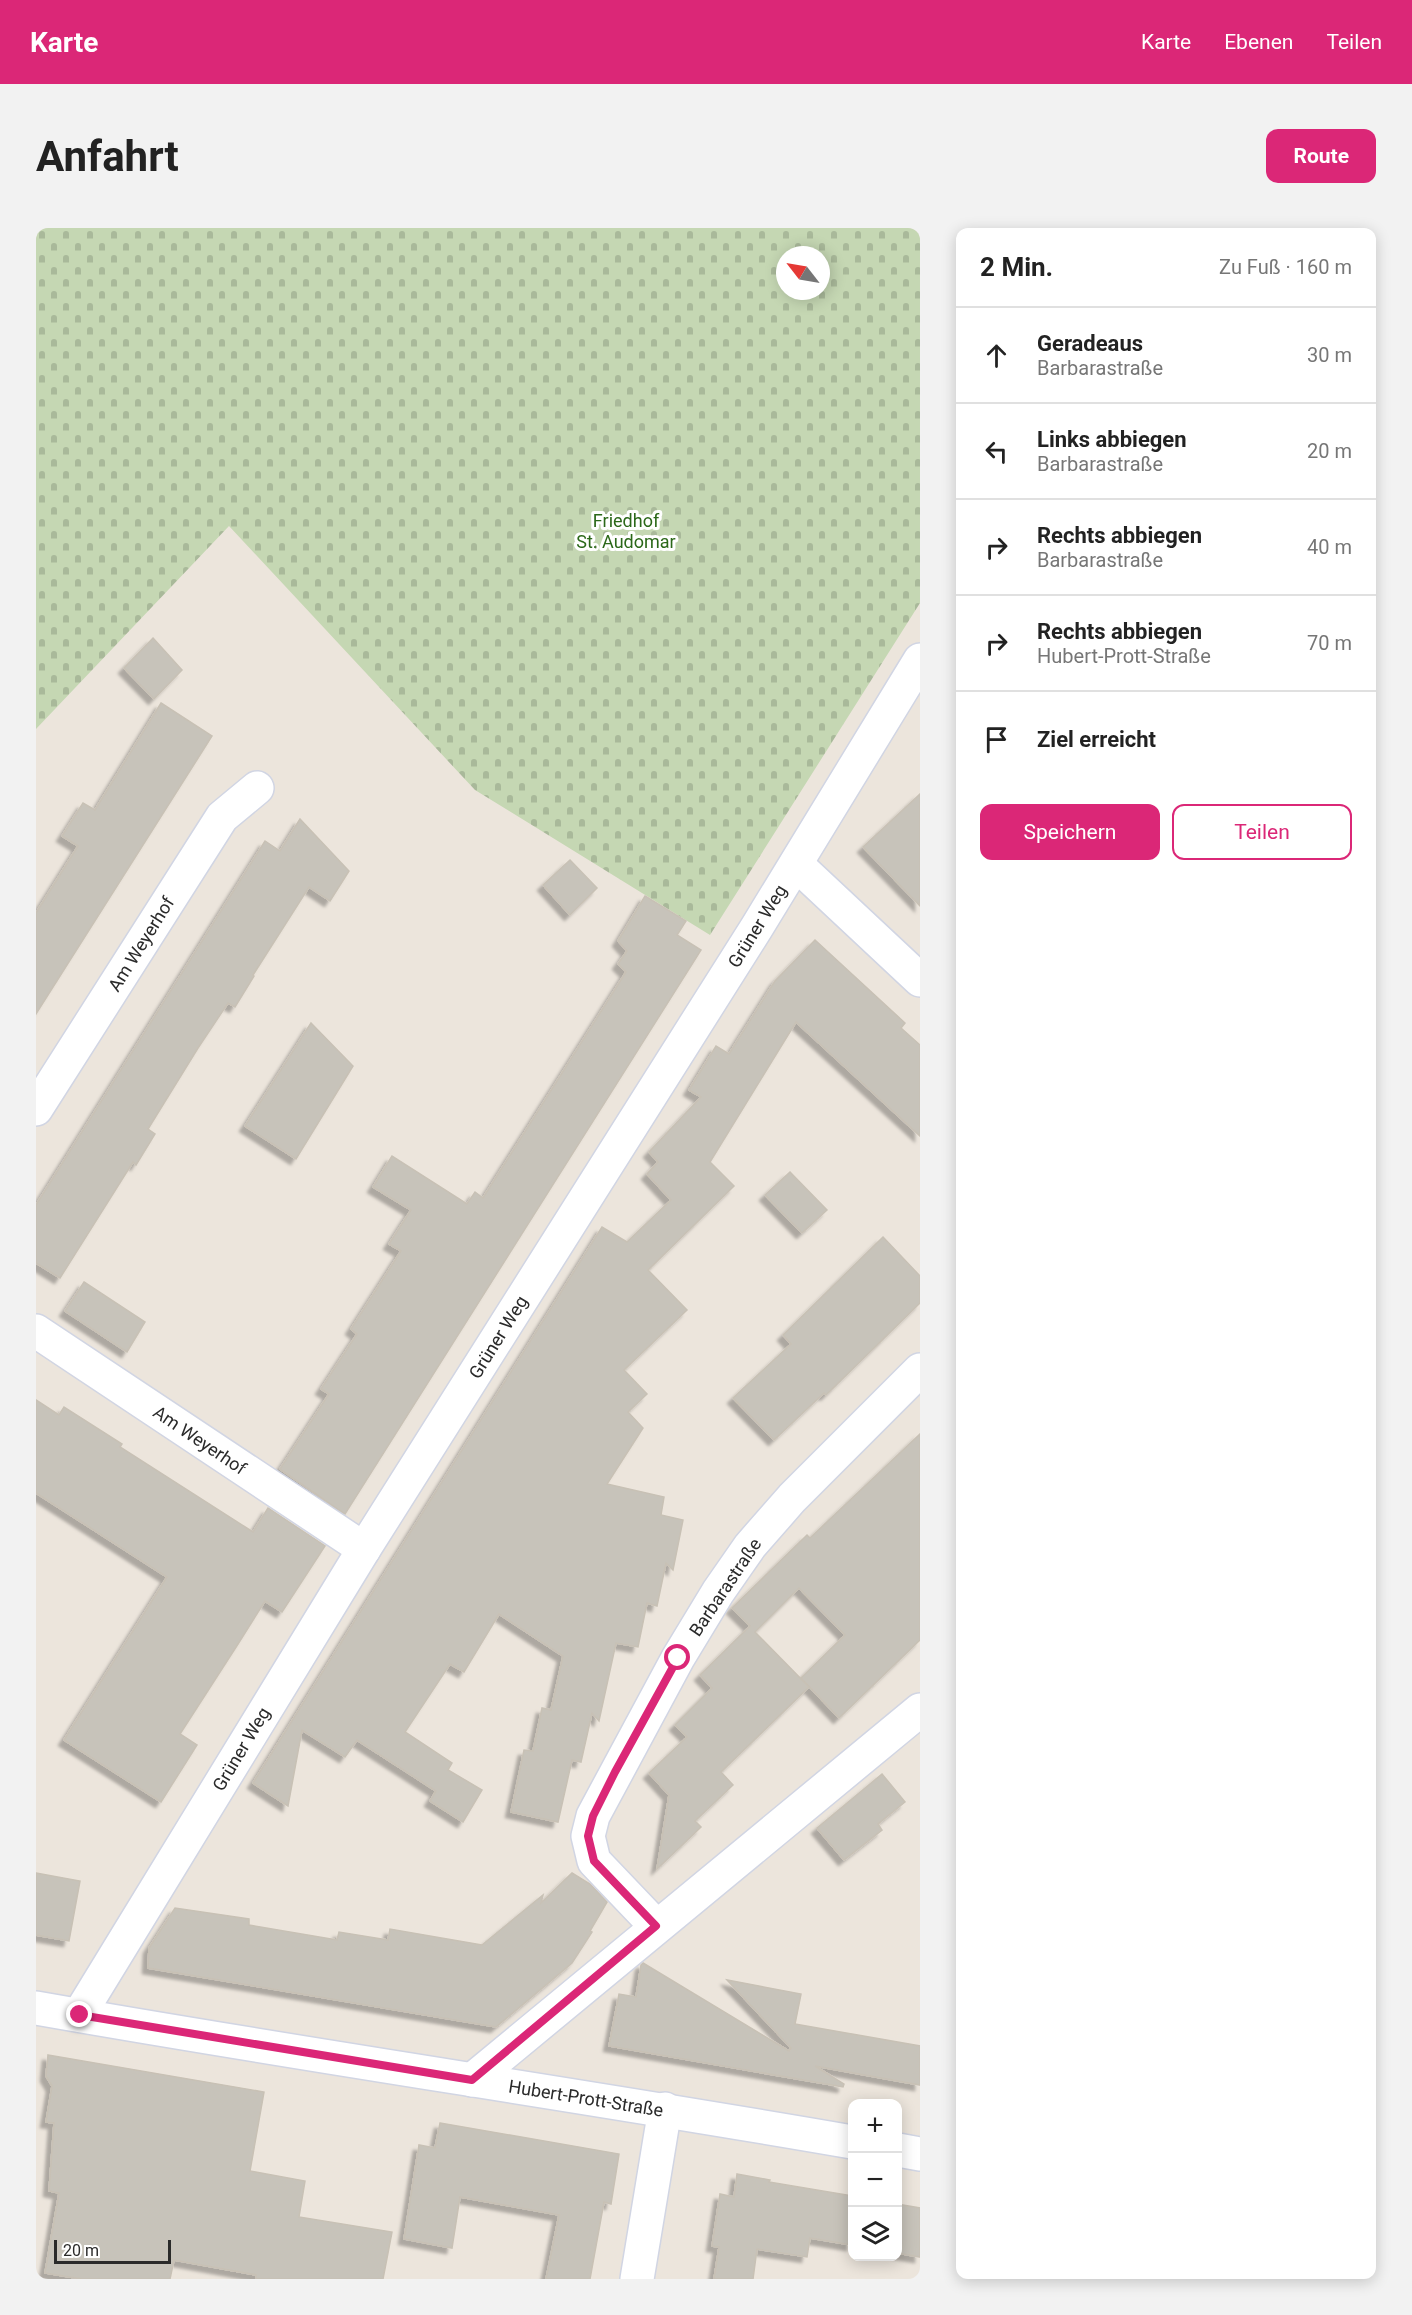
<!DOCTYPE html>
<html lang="de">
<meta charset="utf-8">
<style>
:root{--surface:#fff;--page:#f2f2f2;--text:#222;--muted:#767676;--line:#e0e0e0;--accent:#db2777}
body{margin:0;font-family:Roboto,sans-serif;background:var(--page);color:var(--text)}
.controls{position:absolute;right:18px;bottom:18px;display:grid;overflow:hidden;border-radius:12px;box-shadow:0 3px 15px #0003}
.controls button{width:54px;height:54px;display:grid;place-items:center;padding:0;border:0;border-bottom:2px solid var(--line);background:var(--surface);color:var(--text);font:30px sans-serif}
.compass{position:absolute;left:740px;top:18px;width:54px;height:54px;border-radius:50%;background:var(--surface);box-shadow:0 3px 15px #0003;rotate:301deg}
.scale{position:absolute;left:18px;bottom:15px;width:117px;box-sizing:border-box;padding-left:6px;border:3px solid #2a2a2a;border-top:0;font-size:16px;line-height:21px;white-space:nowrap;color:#2a2a2a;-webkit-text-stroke:4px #fff;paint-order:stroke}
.stop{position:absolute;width:18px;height:18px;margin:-14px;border:4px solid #db2777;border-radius:50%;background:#fff}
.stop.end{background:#db2777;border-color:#fff;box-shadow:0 2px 6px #0008}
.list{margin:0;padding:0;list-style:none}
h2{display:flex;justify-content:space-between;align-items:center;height:78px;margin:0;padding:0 24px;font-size:26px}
h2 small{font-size:20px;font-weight:400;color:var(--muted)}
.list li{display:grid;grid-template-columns:39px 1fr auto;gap:18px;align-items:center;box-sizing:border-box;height:96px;padding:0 24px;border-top:2px solid var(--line)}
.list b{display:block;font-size:22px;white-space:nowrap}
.list p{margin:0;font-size:20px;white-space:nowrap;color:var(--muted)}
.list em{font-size:20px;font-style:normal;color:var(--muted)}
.actions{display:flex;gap:12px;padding:18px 24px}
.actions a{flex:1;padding:14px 0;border:2px solid var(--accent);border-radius:12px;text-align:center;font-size:21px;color:var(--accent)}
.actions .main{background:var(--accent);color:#fff}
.icon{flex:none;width:33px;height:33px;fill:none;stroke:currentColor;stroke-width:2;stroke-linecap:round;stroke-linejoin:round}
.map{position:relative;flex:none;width:884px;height:2051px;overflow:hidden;border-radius:12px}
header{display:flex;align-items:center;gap:36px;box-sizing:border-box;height:84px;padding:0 30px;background:var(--accent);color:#fff}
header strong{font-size:28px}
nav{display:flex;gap:33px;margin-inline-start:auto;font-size:21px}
.intro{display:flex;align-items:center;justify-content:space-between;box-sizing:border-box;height:144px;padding:0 36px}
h1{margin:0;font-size:42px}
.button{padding:15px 27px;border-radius:12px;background:var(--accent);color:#fff;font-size:21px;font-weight:700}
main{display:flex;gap:36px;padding:0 36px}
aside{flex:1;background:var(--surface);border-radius:12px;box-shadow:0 3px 15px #0003}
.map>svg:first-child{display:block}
.cemetery{fill:url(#cemetery-stones);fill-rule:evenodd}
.building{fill:#c7c3ba;stroke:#c8c1b5;stroke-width:1.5;filter:url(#shadow)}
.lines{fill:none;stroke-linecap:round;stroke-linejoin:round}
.street-casing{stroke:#d1d5e3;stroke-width:36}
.secondary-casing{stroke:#d1d5e3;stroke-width:36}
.street{stroke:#fff;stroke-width:33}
.secondary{stroke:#fff;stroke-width:33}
.route{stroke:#db2777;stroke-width:8}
.labels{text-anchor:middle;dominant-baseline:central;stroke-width:6;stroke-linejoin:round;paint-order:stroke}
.park-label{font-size:18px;fill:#2b6819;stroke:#fff}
.street-label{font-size:18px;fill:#2a2a2a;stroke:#fff}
</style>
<header>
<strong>Karte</strong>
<nav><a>Karte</a><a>Ebenen</a><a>Teilen</a></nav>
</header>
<div class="intro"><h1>Anfahrt</h1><a class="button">Route</a></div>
<main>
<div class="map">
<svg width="884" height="2051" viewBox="0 0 884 2051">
<defs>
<pattern id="cemetery-stones" width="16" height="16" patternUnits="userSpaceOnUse" patternTransform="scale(1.5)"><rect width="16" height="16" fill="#c5d7b3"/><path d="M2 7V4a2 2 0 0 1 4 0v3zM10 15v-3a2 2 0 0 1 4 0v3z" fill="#a9b99a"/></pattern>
<filter id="shadow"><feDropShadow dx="-5.5" dy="5.5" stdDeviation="1.5" flood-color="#0004"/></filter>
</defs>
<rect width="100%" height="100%" fill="#ece5dc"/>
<path class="cemetery" d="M 0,0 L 884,0 L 884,375 L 674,707 L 439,562 L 193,298 L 0,501 ZM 749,27 L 785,27 L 785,63 L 749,63 Z"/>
<g class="building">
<polygon points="117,410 146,442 118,471 88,440"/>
<polygon points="125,475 176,508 0,786 0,685 42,618 26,608 47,575 59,582"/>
<polygon points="884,566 884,678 827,619"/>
<polygon points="264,591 313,643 294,673 273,659 217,747 218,748 199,779 192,775 162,820 112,901 119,906 100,937 97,934 24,1050 0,1035 0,977 229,613 244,623"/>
<polygon points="534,632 561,660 534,687 507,657"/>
<polygon points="609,668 650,693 641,707 665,722 309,1286 244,1241 293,1166 285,1161 321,1106 315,1101 365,1023 353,1016 375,982 337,959 356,928 431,976 439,964 447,970 590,744 582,736 591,723 582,713"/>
<polygon points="779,712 869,795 865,800 884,817 884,908 760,794 674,934 698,958 612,1042 651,1082 588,1142 611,1166 592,1184 607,1200 571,1256 628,1269 625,1287 647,1292 637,1342 630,1335 621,1378 611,1375 602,1419 580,1415 563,1493 556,1485 545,1534 536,1532 522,1594 475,1584 488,1522 497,1523 506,1480 515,1482 527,1428 463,1386 428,1444 414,1436 369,1504 416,1535 412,1542 446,1562 427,1594 394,1573 400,1563 321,1512 309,1529 266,1502 252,1578 217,1555 566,999 591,1014 635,972 611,946 622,934 613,924 665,869 653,862 680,818 693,826 739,753"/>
<polygon points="275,795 317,838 260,931 209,898"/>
<polygon points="754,944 791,982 766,1005 729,967"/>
<polygon points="847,1009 884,1048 884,1075 790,1167 788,1165 738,1212 697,1170 755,1116 747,1107"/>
<polygon points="48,1054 109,1094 91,1124 29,1083"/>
<polygon points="0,1172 23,1187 28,1179 86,1216 84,1219 217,1304 232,1280 289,1318 246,1384 229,1373 202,1416 144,1506 161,1517 125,1574 28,1512 131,1349 0,1265"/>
<polygon points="884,1206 884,1412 803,1490 765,1450 809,1407 763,1360 719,1404 773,1459 685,1544 697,1557 659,1593 665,1599 621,1641 633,1567 613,1545 651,1509 639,1497 676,1460 664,1447 714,1398 696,1380 771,1307 774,1310"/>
<polygon points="846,1546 869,1574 842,1596 846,1602 808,1632 781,1600"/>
<polygon points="0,1645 44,1653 33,1713 0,1707"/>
<polygon points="536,1645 554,1656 571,1674 554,1703 556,1704 536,1735 460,1799 112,1740 113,1720 139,1680 213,1691 213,1697 301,1712 303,1704 352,1712 354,1701 446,1717 507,1667 505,1675"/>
<polygon points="607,1735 753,1823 755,1820 691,1752 765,1766 759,1796 884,1818 884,1857 779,1838 808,1856 807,1859 573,1818 583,1766 600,1769 605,1737"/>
<polygon points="12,1827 228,1864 214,1943 269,1953 263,1989 356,2004 347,2051 220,2051 220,2047 138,2032 134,2051 45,2051 9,2045 23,1965 13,1963 18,1895 10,1894 16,1858 10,1848"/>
<polygon points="404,1895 583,1926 575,1976 568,1974 554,2051 510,2051 523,1987 424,1969 416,2020 368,2011 383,1917 399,1920"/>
<polygon points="701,1946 734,1952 733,1954 816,1968 816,2017 774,2010 771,2029 721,2021 717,2051 678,2051 683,2019 676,2018 684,1966 698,1969"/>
<polygon points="861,1976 884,1980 884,2029 861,2025"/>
</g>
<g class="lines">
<defs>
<g id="street">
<polyline points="760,636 884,752"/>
<polyline points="0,881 186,589 221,560"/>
<polyline points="0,1103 328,1321"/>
<polyline points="620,1698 558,1633 552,1608 557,1588 642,1430 682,1364 714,1318 756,1270 884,1142"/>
<polyline points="43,1787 328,1321 721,699 884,432"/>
<polyline points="436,1852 884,1482"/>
<polyline points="601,2051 629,1881"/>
</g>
<g id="secondary">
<path d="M 0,1780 C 272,1828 545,1867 816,1914"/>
<polyline points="862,1922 884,1926"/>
</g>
</defs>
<use href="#street" class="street-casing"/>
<use href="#secondary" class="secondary-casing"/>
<use href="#street" class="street"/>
<use href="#secondary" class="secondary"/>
</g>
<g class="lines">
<polyline class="route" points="44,1787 436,1852 620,1698 558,1633 552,1608 557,1588 579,1544 642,1430"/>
</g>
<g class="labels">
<g class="park-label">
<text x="590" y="292">Friedhof<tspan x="590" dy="21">St. Audomar</tspan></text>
</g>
<g class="street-label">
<text transform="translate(721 698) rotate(-58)">Grüner Weg</text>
<text transform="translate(105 716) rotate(-58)">Am Weyerhof</text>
<text transform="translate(462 1109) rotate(-58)">Grüner Weg</text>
<text transform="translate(164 1212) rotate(34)">Am Weyerhof</text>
<text transform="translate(689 1359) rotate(-56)">Barbarastraße</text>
<text transform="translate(205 1521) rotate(-59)">Grüner Weg</text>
<text transform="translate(550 1870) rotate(9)">Hubert-Prott-Straße</text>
</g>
</g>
</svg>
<div class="controls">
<button>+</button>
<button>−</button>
<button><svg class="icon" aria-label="layers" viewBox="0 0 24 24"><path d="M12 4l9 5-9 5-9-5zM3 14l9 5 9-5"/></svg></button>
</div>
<svg class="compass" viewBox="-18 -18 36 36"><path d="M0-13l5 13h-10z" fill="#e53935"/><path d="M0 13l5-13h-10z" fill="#767676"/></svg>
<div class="scale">20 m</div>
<div class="stop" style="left:642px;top:1430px"></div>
<div class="stop end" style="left:44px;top:1787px"></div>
</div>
<aside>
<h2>2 Min.<small>Zu Fuß · 160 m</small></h2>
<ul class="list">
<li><svg class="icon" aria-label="ahead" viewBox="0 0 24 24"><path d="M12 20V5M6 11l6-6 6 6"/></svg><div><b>Geradeaus</b><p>Barbarastraße</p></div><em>30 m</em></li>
<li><svg class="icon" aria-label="left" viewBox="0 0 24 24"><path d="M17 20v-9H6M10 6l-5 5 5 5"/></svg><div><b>Links abbiegen</b><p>Barbarastraße</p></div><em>20 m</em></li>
<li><svg class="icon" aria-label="right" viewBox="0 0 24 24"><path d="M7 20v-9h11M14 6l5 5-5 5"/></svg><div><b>Rechts abbiegen</b><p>Barbarastraße</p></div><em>40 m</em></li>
<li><svg class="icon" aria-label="right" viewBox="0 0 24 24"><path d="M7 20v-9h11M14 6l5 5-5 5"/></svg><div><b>Rechts abbiegen</b><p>Hubert-Prott-Straße</p></div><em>70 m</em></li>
<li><svg class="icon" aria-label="arrive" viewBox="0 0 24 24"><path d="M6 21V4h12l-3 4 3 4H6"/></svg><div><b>Ziel erreicht</b></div></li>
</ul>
<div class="actions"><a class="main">Speichern</a><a>Teilen</a></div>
</aside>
</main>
